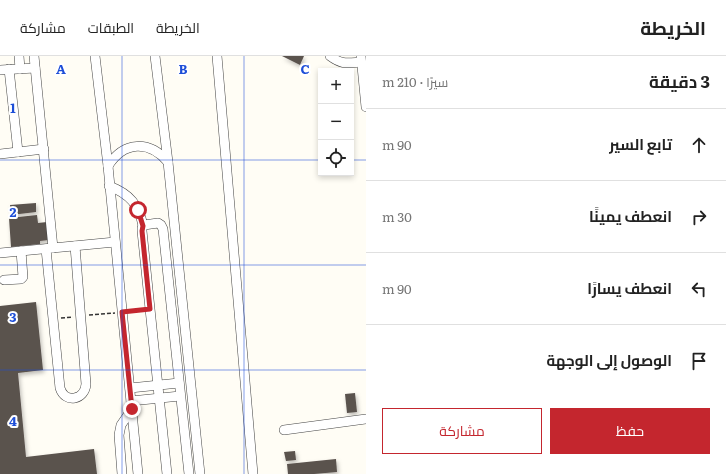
<!DOCTYPE html>
<html lang="ar">
<meta charset="utf-8">
<style>
:root{--surface:#fff;--page:#f6f6f6;--text:#222;--muted:#767676;--line:#e0e0e0;--accent:#c4262e}
body{margin:0;font-family:Literata,Cairo,serif;background:var(--page);color:var(--text);direction:rtl}
.controls{position:absolute;right:12px;top:12px;display:grid;overflow:hidden;border-radius:0px;box-shadow:0 2px 6px #0003}
.controls button{width:36px;height:36px;display:grid;place-items:center;padding:0;border:0;border-bottom:1px solid var(--line);background:var(--surface);color:var(--text);font:20px sans-serif}
.stop{position:absolute;width:12px;height:12px;margin:-9px;border:3px solid #c4262e;border-radius:50%;background:#fff}
.stop.end{background:#c4262e;border-color:#fff;box-shadow:0 1px 4px #0008}
.list{margin:0;padding:0;list-style:none}
h2{display:flex;justify-content:space-between;align-items:center;height:52px;margin:0;padding:0 16px;font-size:17px}
h2 small{font-size:13px;font-weight:400;color:var(--muted)}
.list li{display:grid;grid-template-columns:26px 1fr auto;gap:12px;align-items:center;box-sizing:border-box;height:72px;padding:0 16px;border-top:1px solid var(--line)}
.list b{display:block;font-size:15px;white-space:nowrap}
.list em{font-size:13px;font-style:normal;color:var(--muted)}
.actions{display:flex;gap:8px;padding:12px 16px}
.actions a{flex:1;padding:9px 0;border:1px solid var(--accent);border-radius:0px;text-align:center;font-size:14px;color:var(--accent)}
.actions .main{background:var(--accent);color:#fff}
.icon{flex:none;width:22px;height:22px;fill:none;stroke:currentColor;stroke-width:2;stroke-linecap:round;stroke-linejoin:round}
.map{position:relative;flex:none;width:366px;height:418px;overflow:hidden;direction:ltr}
header{display:flex;align-items:center;gap:24px;box-sizing:border-box;height:56px;padding:0 20px;background:var(--surface);border-bottom:1px solid var(--line)}
header strong{font-size:19px}
nav{display:flex;gap:22px;margin-inline-start:auto;font-size:14px}
main{display:flex}
aside{flex:1;background:var(--surface)}
.map>svg:first-child{display:block}
.building{fill:#5a524d;filter:url(#shadow)}
.lines{fill:none;stroke-linecap:round;stroke-linejoin:round}
.minor-casing{stroke:#444;stroke-width:10}
.path{stroke:#333;stroke-width:1.5;stroke-dasharray:4 2;stroke-linecap:butt}
.minor{stroke:#fff;stroke-width:9}
.route{stroke:#c4262e;stroke-width:5}
.grid{fill:none;stroke:#1d4ed8;stroke-width:1;stroke-opacity:0.55}
.grid-label{font-size:13px;text-anchor:middle;font-weight:bold;fill:#1d4ed8;stroke:#fff;stroke-width:4;stroke-linejoin:round;paint-order:stroke}
</style>
<header>
<strong>الخريطة</strong>
<nav><a>الخريطة</a><a>الطبقات</a><a>مشاركة</a></nav>
</header>
<main>
<aside>
<h2>3 دقيقة<small>سيرًا · 210 m</small></h2>
<ul class="list">
<li><svg class="icon" aria-label="ahead" viewBox="0 0 24 24"><path d="M12 20V5M6 11l6-6 6 6"/></svg><div><b>تابع السير</b></div><em>90 m</em></li>
<li><svg class="icon" aria-label="right" viewBox="0 0 24 24"><path d="M7 20v-9h11M14 6l5 5-5 5"/></svg><div><b>انعطف يمينًا</b></div><em>30 m</em></li>
<li><svg class="icon" aria-label="left" viewBox="0 0 24 24"><path d="M17 20v-9H6M10 6l-5 5 5 5"/></svg><div><b>انعطف يسارًا</b></div><em>90 m</em></li>
<li><svg class="icon" aria-label="arrive" viewBox="0 0 24 24"><path d="M6 21V4h12l-3 4 3 4H6"/></svg><div><b>الوصول إلى الوجهة</b></div></li>
</ul>
<div class="actions"><a class="main">حفظ</a><a>مشاركة</a></div>
</aside>
<div class="map">
<svg width="366" height="418" viewBox="0 0 366 418">
<defs>
<filter id="shadow"><feDropShadow dx="1.5" dy="2.5" stdDeviation="2" flood-color="#0004"/></filter>
</defs>
<rect width="100%" height="100%" fill="#fffdf5"/>
<g class="building">
<polygon points="282,0 304,0 300,9"/>
<polygon points="36,147 36,156 11,159 10,149"/>
<polygon points="37,159 38,167 47,166 49,184 40,185 40,188 11,191 9,162"/>
<polygon points="36,246 43,314 18,317 26,401 94,393 97,418 0,418 0,250"/>
<polygon points="355,337 357,356 347,357 345,338"/>
<polygon points="295,395 296,404 286,405 284,396"/>
<polygon points="336,403 337,416 314,418 288,418 287,408"/>
</g>
<g class="lines">
<defs>
<g id="minor">
<polyline points="19,0 20,13"/>
<polyline points="34,0 53,192"/>
<polyline points="95,0 108,110 138,418"/>
<polyline points="155,0 168,106 200,418"/>
<polyline points="217,0 253,418"/>
<path d="M 330,0 C 342,9 347,7 361,6"/>
<polyline points="361,0 366,51"/>
<polyline points="9,13 18,96"/>
<polyline points="0,14 35,12"/>
<polyline points="0,98 44,93"/>
<path d="M 108,110 C 124,85 149,84 168,106"/>
<path d="M 109,130 C 130,138 139,149 143,170"/>
<path d="M 46,193 L 60,332 C 65,348 85,344 86,328 L 75,190"/>
<polyline points="0,197 115,186"/>
<polyline points="4,224 21,223 23,221 21,195"/>
<polyline points="130,332 179,327"/>
<polyline points="131,345 180,340"/>
<polyline points="284,374 366,363"/>
<polyline points="122,418 119,379 121,369 132,353"/>
<polyline points="167,418 142,175 142,172 144,169 158,167 161,169 163,173 189,418"/>
</g>
</defs>
<use href="#minor" class="minor-casing"/>
<g class="path">
<polyline points="130,255 143,254"/>
<polyline points="89,259 115,257"/>
<polyline points="61,262 73,261"/>
</g>
<use href="#minor" class="minor"/>
</g>
<g class="lines">
<polyline class="route" points="132,353 122,256 150,253 142,175 143,170 138,154"/>
</g>
<path class="grid" d="M 122,0 L 122,418M 244,0 L 244,418M 0,104 L 321,104M 351,104 L 366,104M 0,209 L 366,209M 0,314 L 366,314"/>
<g class="grid-label">
<text x="61" y="18">A</text>
<text x="183" y="18">B</text>
<text x="305" y="18">C</text>
<text x="13" y="57">1</text>
<text x="13" y="161">2</text>
<text x="13" y="266">3</text>
<text x="13" y="370">4</text>
</g>
</svg>
<div class="controls">
<button>+</button>
<button>−</button>
<button><svg class="icon" aria-label="locate" viewBox="0 0 24 24"><circle cx="12" cy="12" r="6"/><path d="M12 2v4M12 18v4M2 12h4M18 12h4"/></svg></button>
</div>
<div class="stop" style="left:138px;top:154px"></div>
<div class="stop end" style="left:132px;top:353px"></div>
</div>
</main>
